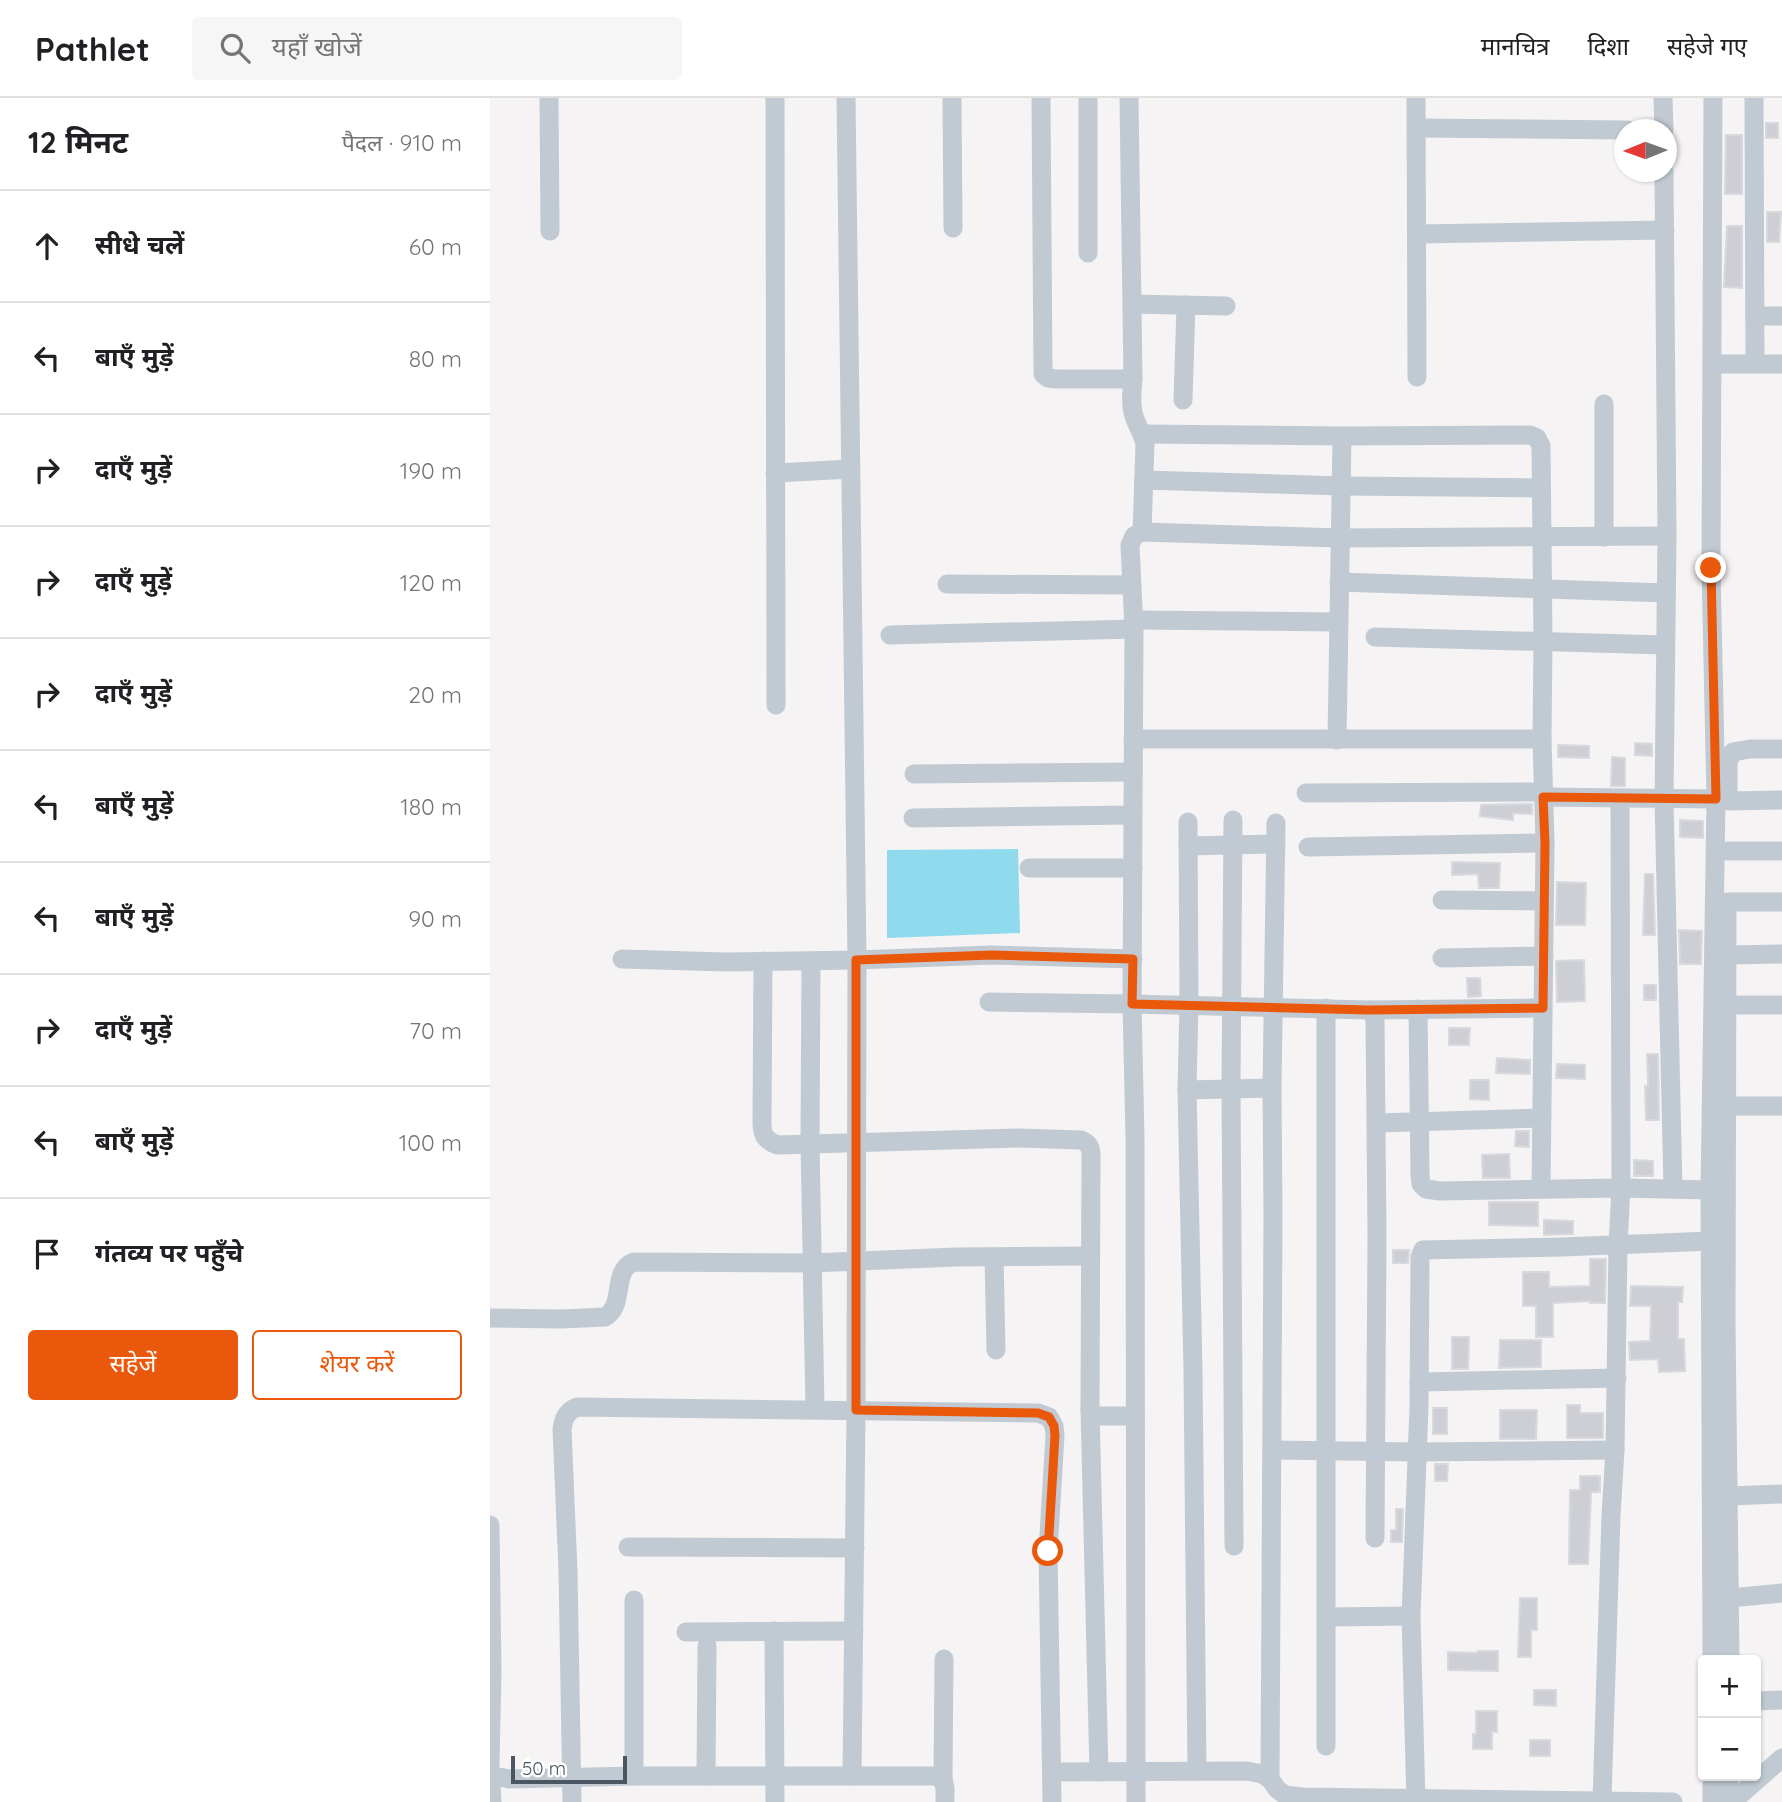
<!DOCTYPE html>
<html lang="hi">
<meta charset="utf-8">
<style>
:root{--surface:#fff;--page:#f6f6f6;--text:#202124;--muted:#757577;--line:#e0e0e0;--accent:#ea580c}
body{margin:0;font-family:Quicksand,"Noto Sans Devanagari",sans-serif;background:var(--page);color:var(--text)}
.controls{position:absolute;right:21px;bottom:21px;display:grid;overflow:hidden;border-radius:7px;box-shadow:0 2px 5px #0004}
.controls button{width:63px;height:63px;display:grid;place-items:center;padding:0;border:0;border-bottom:2px solid var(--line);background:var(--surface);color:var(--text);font:35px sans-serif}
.compass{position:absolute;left:1124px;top:21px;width:63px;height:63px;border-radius:50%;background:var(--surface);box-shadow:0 2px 5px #0004;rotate:269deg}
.scale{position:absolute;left:21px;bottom:18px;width:116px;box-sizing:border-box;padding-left:7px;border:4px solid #4a5661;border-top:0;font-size:19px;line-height:24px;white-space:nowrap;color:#4a5661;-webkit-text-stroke:5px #fff;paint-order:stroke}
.stop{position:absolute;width:21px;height:21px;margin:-16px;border:5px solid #ea580c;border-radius:50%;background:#fff}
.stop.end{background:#ea580c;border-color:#fff;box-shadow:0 2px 7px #0008}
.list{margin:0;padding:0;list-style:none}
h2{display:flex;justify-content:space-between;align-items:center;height:91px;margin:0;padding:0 28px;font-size:30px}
h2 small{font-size:23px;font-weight:400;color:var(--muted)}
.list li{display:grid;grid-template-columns:46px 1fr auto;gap:21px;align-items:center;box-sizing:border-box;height:112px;padding:0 28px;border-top:2px solid var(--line)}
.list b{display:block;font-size:26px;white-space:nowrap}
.list em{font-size:23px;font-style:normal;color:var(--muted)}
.actions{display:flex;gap:14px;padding:21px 28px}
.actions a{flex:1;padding:16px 0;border:2px solid var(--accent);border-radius:7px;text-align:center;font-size:24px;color:var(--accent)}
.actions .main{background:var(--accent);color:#fff}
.icon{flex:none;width:38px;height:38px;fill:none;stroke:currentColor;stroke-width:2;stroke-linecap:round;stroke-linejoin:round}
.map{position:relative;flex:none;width:1292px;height:1704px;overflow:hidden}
header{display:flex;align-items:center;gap:42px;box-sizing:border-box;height:98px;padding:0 35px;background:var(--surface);border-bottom:2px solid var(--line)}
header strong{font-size:33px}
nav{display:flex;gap:38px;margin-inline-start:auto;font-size:24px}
.search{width:490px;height:63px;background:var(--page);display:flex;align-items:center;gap:18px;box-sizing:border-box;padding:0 24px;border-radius:7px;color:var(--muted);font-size:26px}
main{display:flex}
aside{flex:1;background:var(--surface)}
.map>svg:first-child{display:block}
.water{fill:#90daee}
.building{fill:#cdcfd5;stroke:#d7d9de;stroke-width:2}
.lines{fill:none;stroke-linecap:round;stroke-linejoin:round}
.minor{stroke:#c1cad2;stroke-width:19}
.route{stroke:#ea580c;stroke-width:9}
</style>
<header>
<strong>Pathlet</strong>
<div class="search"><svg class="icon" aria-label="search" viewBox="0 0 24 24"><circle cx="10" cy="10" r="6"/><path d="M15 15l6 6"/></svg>यहाँ खोजें</div>
<nav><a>मानचित्र</a><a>दिशा</a><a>सहेजे गए</a></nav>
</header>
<main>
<aside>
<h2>12 मिनट<small>पैदल · 910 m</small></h2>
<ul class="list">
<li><svg class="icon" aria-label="ahead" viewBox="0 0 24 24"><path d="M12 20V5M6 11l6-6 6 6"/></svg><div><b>सीधे चलें</b></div><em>60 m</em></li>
<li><svg class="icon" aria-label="left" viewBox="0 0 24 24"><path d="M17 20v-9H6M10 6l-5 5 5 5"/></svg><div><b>बाएँ मुड़ें</b></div><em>80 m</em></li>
<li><svg class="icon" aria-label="right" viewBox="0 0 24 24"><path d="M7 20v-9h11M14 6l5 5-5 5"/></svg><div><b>दाएँ मुड़ें</b></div><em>190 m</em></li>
<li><svg class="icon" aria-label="right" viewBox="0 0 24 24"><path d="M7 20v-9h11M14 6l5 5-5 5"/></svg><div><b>दाएँ मुड़ें</b></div><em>120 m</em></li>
<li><svg class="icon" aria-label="right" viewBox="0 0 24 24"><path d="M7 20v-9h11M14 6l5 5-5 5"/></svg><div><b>दाएँ मुड़ें</b></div><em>20 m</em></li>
<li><svg class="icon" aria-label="left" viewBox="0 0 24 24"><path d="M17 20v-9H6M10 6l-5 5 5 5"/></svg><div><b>बाएँ मुड़ें</b></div><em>180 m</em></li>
<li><svg class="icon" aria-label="left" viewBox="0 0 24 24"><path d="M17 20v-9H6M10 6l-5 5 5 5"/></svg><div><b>बाएँ मुड़ें</b></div><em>90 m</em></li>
<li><svg class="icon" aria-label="right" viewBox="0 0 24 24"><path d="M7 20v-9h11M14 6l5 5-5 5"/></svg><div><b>दाएँ मुड़ें</b></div><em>70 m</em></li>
<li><svg class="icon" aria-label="left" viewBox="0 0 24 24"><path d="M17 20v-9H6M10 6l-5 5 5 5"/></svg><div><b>बाएँ मुड़ें</b></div><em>100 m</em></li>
<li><svg class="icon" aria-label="arrive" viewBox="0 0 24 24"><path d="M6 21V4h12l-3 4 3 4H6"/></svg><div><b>गंतव्य पर पहुँचे</b></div></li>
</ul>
<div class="actions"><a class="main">सहेजें</a><a>शेयर करें</a></div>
</aside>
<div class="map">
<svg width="1292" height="1704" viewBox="0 0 1292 1704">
<rect width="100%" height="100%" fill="#f5f3f3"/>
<polygon class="water" points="528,751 530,835 397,840 397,752"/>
<g class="building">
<rect x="1276" y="25" width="12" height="15"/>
<polygon points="1236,37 1252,37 1252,96 1235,96"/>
<polygon points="1277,114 1291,114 1289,144 1277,144"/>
<polygon points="1237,128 1252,128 1252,190 1234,189"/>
<polygon points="1145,645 1162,646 1162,658 1145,657"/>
<polygon points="1068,647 1099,648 1099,660 1068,659"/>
<polygon points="1122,659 1135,660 1135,688 1121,688"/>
<polygon points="1042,706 1042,716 1023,715 1023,722 990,718 991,707"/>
<polygon points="1190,722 1213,723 1213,740 1190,739"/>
<polygon points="962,764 1010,765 1009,790 989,790 988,776 962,777"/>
<polygon points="1155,776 1163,776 1165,837 1153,837"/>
<polygon points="1067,784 1096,785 1095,827 1066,827"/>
<polygon points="1189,832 1212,833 1211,866 1190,866"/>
<polygon points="1094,862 1095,903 1067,904 1066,863"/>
<polygon points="977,880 990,880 991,898 978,899"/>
<rect x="1154" y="887" width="12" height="15"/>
<polygon points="959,930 980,930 979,947 959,947"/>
<polygon points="1157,956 1168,956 1169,1022 1156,1022 1155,988 1158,988"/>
<polygon points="1007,960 1040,962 1040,976 1006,975"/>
<polygon points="1067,966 1095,967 1095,981 1066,980"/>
<polygon points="980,982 999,982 999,1002 980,1001"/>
<polygon points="1026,1033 1039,1033 1039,1049 1025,1048"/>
<polygon points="1019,1056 1020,1080 993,1080 992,1057"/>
<polygon points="1144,1062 1163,1063 1163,1078 1144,1078"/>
<polygon points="999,1104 1048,1104 1048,1128 999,1127"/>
<polygon points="1054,1122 1083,1123 1083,1136 1054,1137"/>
<polygon points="903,1152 919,1152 918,1165 903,1165"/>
<polygon points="1100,1161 1116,1161 1115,1205 1100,1205 1100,1203 1063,1205 1063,1239 1046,1239 1046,1208 1033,1208 1033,1174 1059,1174 1059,1189 1100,1188"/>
<polygon points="1141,1188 1193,1189 1192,1204 1188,1204 1188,1241 1194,1241 1195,1273 1169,1274 1168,1261 1140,1262 1139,1244 1160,1243 1161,1208 1140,1208"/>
<polygon points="962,1239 979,1239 978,1271 962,1271"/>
<polygon points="1010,1242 1051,1242 1051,1269 1009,1270"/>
<polygon points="1077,1307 1090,1307 1090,1315 1113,1315 1113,1340 1077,1340"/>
<rect x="943" y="1310" width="14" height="26"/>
<polygon points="1010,1312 1047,1312 1046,1341 1010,1341"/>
<polygon points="945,1366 958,1366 957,1383 945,1383"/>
<polygon points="1090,1378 1110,1378 1110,1394 1101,1394 1098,1466 1079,1466 1080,1392 1090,1392"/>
<polygon points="906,1411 913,1411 912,1444 901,1444 901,1432 906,1432"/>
<polygon points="1030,1500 1047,1500 1047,1532 1041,1532 1041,1559 1028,1559"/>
<polygon points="988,1553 1008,1553 1008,1573 958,1572 958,1554 988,1555"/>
<polygon points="1044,1592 1066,1592 1066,1608 1044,1607"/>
<polygon points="986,1613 1007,1613 1007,1634 1002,1634 1002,1651 983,1651 983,1636 986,1636"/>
<rect x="1040" y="1642" width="20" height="16"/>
</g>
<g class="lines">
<g class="minor">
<polyline points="59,0 60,133"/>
<polyline points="285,0 286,607"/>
<polyline points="356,0 367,862 366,1312 362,1678"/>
<polyline points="462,0 463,130"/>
<polyline points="551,0 553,276 558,280 566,281 643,281"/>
<polyline points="598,0 598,155"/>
<path d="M 639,0 L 643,281 C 642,293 640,306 644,318 C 647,328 653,336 655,346 L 652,434"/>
<polyline points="926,0 927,279"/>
<polyline points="1173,0 1174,32"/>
<polyline points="1264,0 1265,266"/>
<polyline points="926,30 1138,32"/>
<polyline points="1174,74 1177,438 1174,702 1183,1091"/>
<polyline points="927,136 1175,132"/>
<polyline points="642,206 736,208"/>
<polyline points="1265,218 1292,218"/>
<polyline points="1222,266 1292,266"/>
<polyline points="693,302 696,207"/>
<polyline points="1114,306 1114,439"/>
<polyline points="653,336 852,338 1040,337 1047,340 1051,348 1053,543 1052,641 1055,745 1051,1091"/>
<polyline points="285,375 361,371"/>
<polyline points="654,382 852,388 1051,390"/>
<polyline points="849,484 1176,495"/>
<polyline points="457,486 642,487"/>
<polyline points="643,522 848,524"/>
<polyline points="400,537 644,531"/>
<polyline points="885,539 1175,547"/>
<polyline points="643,641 1052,641"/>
<polyline points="847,642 852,338"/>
<polyline points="424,676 643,674"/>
<polyline points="1238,693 1238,663 1243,654 1260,651 1292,651"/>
<polyline points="816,695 1053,694"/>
<polyline points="1053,699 1226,701"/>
<polyline points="1238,703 1292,702"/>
<polyline points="423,720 643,717"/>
<polyline points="743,722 741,990 744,1448"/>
<polyline points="698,724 699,907 697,992 703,1273 707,1672"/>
<polyline points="698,748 786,746"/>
<polyline points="818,749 1055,745"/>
<polyline points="1237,753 1292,753"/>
<polyline points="539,770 643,770"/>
<polyline points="952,802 1054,803"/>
<polyline points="1237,804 1292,804"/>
<polyline points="1237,814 1236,1226 1240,1562"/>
<polyline points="1237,857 1292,856"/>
<polyline points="952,860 1054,858"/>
<polyline points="132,861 236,864 367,862 502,857 643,861"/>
<path d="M 273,863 L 272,1024 C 272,1037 275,1042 287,1047 L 529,1040 L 591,1042 C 598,1045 600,1048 601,1055 L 600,1312 L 604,1317 L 610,1318 L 645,1318"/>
<polyline points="321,863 320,1045 325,1312"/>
<polyline points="499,904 642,906 879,912 885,919 887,1139 885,1440"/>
<polyline points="1237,907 1292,907"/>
<polyline points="928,911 930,1077 931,1086 936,1091 950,1093 1131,1090 1220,1092"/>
<polyline points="879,912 1053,910"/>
<polyline points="697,992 782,990"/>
<polyline points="1238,1008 1292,1008"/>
<polyline points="887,1025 1052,1020"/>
<polyline points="504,1159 506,1252"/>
<path d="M 0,1220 L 71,1221 L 115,1219 C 136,1207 121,1172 144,1164 L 321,1165 L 466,1159 L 599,1158"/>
<polyline points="929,1284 1127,1280"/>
<polyline points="600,1312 609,1674"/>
<polyline points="782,1352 927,1354 1125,1352"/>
<polyline points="1239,1398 1292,1396"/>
<polyline points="0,1427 2,1573 0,1667 2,1704"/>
<polyline points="138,1449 365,1450"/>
<polyline points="1240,1500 1292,1495"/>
<polyline points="144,1502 144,1678"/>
<polyline points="837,1519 921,1518"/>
<polyline points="284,1533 285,1704"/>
<polyline points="196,1534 364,1533"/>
<polyline points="1222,1562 1220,1092 1226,701 1221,470 1223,0"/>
<polyline points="1266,1603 1292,1602"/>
<polyline points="836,1648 836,910"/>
<polyline points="562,1674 757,1673 772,1676 780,1681 787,1691 795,1697 812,1699 1183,1704"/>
<polyline points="1,1675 5,1678 19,1681 144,1678 443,1678 453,1681 455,1690 455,1704"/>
<polyline points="216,1678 217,1548"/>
<polyline points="1222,1678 1222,1704"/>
<polyline points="453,1681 454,1561"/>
<polyline points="780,1681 783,1117 782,990 786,725"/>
<polyline points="1112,1702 1121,1418 1125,1352 1128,1147 1131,1090 1130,701"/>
<path d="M 82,1704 L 78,1473 L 72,1331 C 74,1320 76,1314 87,1309 L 548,1315 L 559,1319 L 564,1328 L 565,1338 L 558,1453 L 562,1704"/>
<polyline points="646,1704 645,1039 642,906 644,531 640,447 644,438 652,434 850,440 1177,438"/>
<polyline points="926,1704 921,1518 929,1309 930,1159 933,1152 1072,1149 1221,1143"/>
<polyline points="1223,1704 1239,1703 1251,1696 1292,1660"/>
<polyline points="1239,1704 1239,1678"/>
</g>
</g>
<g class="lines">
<polyline class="route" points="558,1453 565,1338 564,1328 559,1319 548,1315 366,1312 366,862 502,857 643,861 642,906 879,912 1053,910 1055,745 1053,699 1226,701 1221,470"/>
</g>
</svg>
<div class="controls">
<button>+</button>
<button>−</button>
</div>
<svg class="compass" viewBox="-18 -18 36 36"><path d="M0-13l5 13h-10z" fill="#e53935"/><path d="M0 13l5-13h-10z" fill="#757577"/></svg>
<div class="scale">50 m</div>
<div class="stop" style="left:558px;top:1453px"></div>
<div class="stop end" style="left:1221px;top:470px"></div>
</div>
</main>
